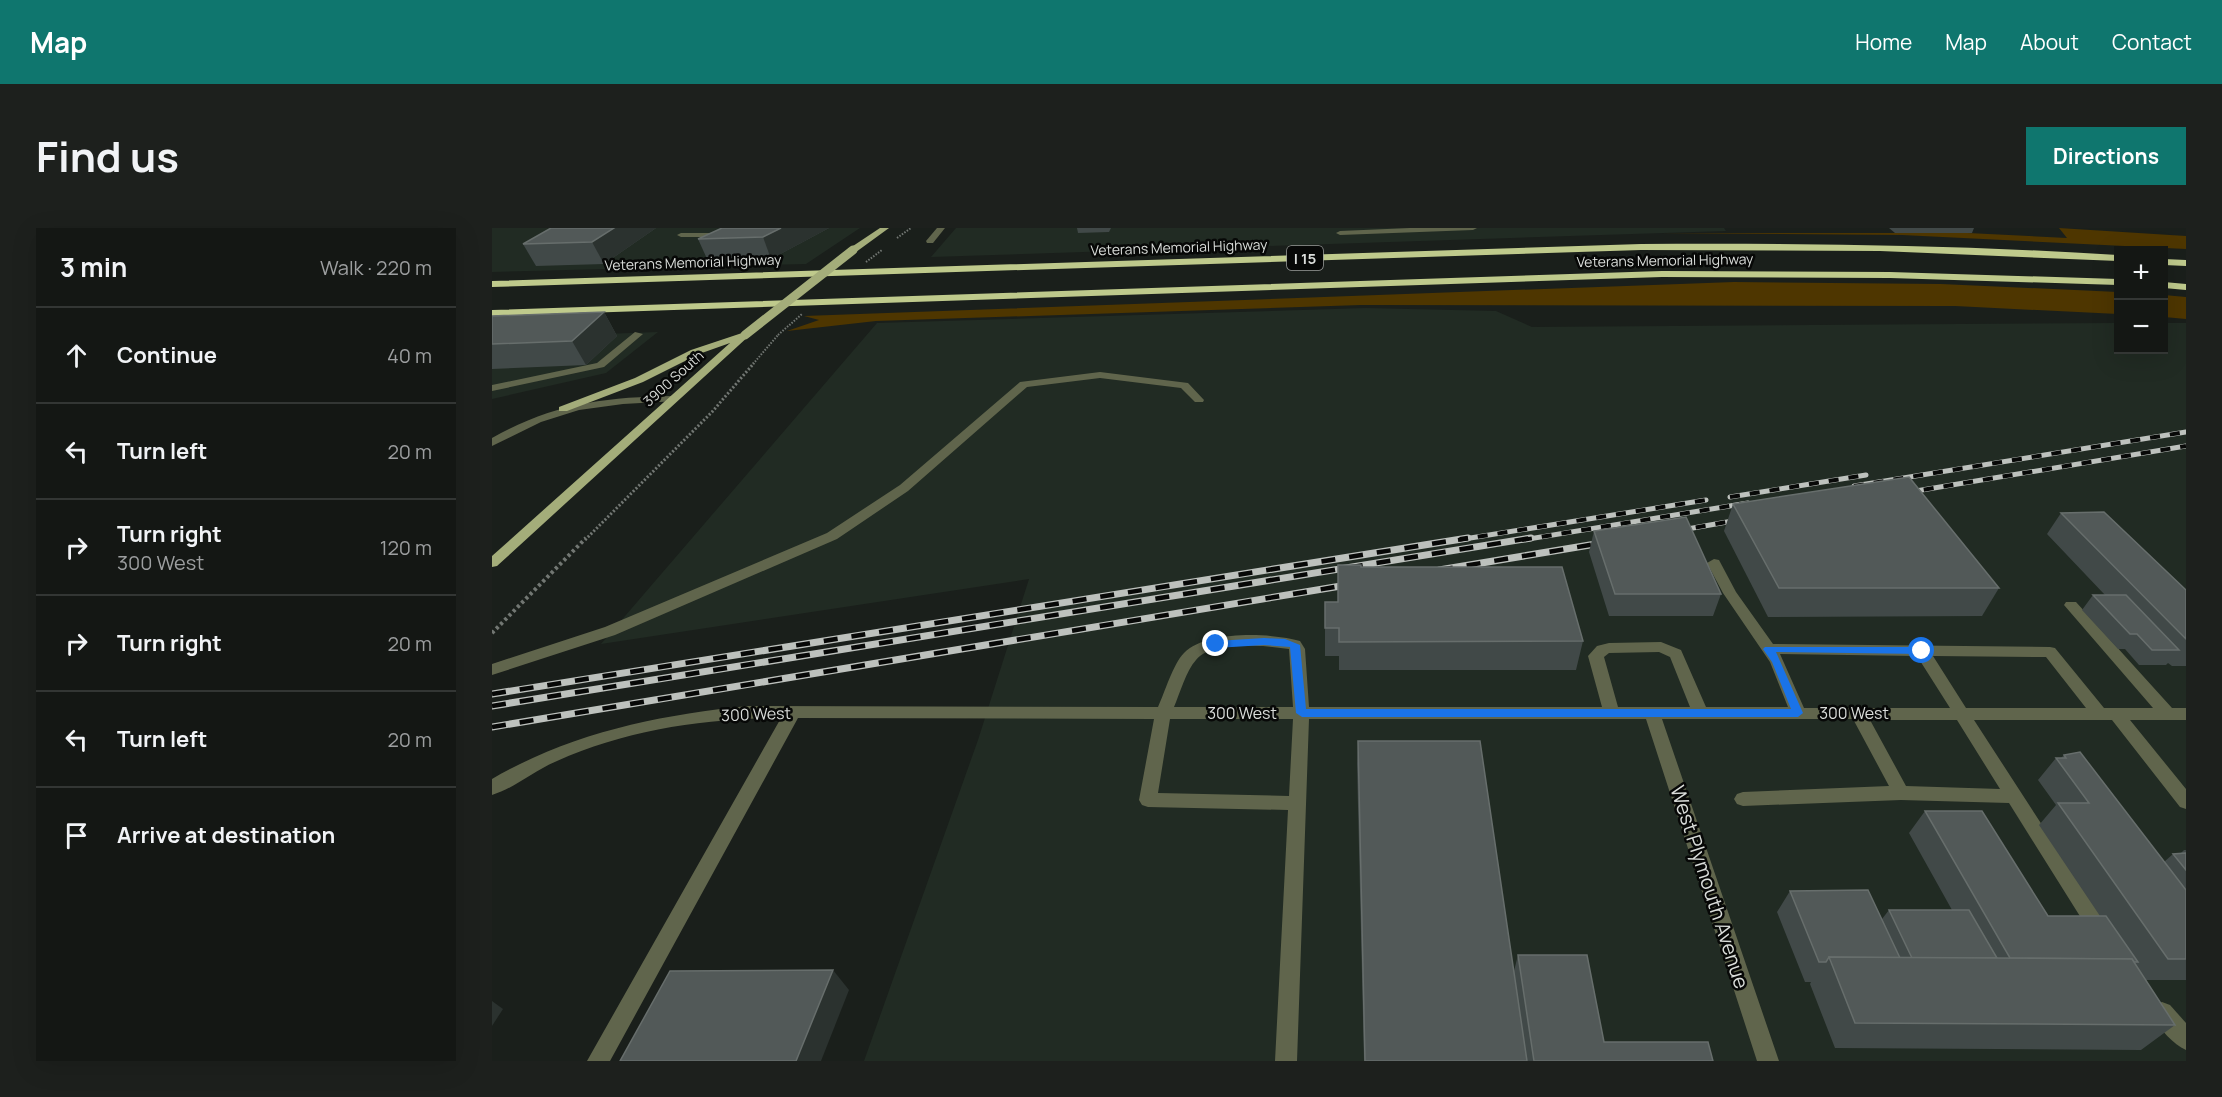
<!DOCTYPE html>
<meta charset="utf-8">
<style>
:root{--surface:#141714;--page:#1d201d;--text:#f1f3f6;--muted:#9d9fa0;--line:#333634;--accent:#0f766e}
body{margin:0;font-family:Manrope,sans-serif;background:var(--page);color:var(--text)}
.controls{position:absolute;right:18px;top:18px;display:grid;overflow:hidden;border-radius:0px;box-shadow:0 6px 24px #0002}
.controls button{width:54px;height:54px;display:grid;place-items:center;padding:0;border:0;border-bottom:2px solid var(--line);background:var(--surface);color:var(--text);font:30px sans-serif}
.stop{position:absolute;width:18px;height:18px;margin:-14px;border:4px solid #1a73e8;border-radius:50%;background:#fff}
.stop.end{background:#1a73e8;border-color:#fff;box-shadow:0 2px 6px #0008}
.list{margin:0;padding:0;list-style:none}
h2{display:flex;justify-content:space-between;align-items:center;height:78px;margin:0;padding:0 24px;font-size:26px}
h2 small{font-size:20px;font-weight:400;color:var(--muted)}
.list li{display:grid;grid-template-columns:39px 1fr auto;gap:18px;align-items:center;box-sizing:border-box;height:96px;padding:0 24px;border-top:2px solid var(--line)}
.list b{display:block;font-size:22px;white-space:nowrap}
.list p{margin:0;font-size:20px;white-space:nowrap;color:var(--muted)}
.list em{font-size:20px;font-style:normal;color:var(--muted)}
.icon{flex:none;width:33px;height:33px;fill:none;stroke:currentColor;stroke-width:2;stroke-linecap:round;stroke-linejoin:round}
.map{position:relative;flex:none;width:1694px;height:833px;overflow:hidden;border-radius:0px}
header{display:flex;align-items:center;gap:36px;box-sizing:border-box;height:84px;padding:0 30px;background:var(--accent);color:#fff}
header strong{font-size:28px}
nav{display:flex;gap:33px;margin-inline-start:auto;font-size:21px}
.intro{display:flex;align-items:center;justify-content:space-between;box-sizing:border-box;height:144px;padding:0 36px}
h1{margin:0;font-size:42px}
.button{padding:15px 27px;border-radius:0px;background:var(--accent);color:#fff;font-size:21px;font-weight:700}
main{display:flex;gap:36px;padding:0 36px}
aside{flex:1;background:var(--surface);border-radius:0px;box-shadow:0 6px 24px #0002}
.map>svg:first-child{display:block}
.built{fill:#212b23}
.green{fill:#4e3600}
.lines{fill:none;stroke-linecap:round;stroke-linejoin:round}
.path-far2{stroke:#727773;stroke-width:2;stroke-dasharray:1.5 1.5;stroke-linecap:butt}
.path-far1{stroke:#727773;stroke-width:3;stroke-dasharray:2 2;stroke-linecap:butt}
.path{stroke:#727773;stroke-width:4;stroke-dasharray:3 3;stroke-linecap:butt}
.minor{fill:#60654c;fill-rule:evenodd}
.major{fill:#a4ad7a;fill-rule:evenodd}
.highway{fill:#bfca8c;fill-rule:evenodd}
.rail-far1-casing{stroke:#bdc1bd;stroke-width:5}
.rail-casing{stroke:#bdc1bd;stroke-width:7}
.rail-far1{stroke:#070807;stroke-width:4;stroke-dasharray:10;stroke-linecap:butt}
.rail{stroke:#070807;stroke-width:4.5;stroke-dasharray:14;stroke-linecap:butt}
.path-bridge{stroke:#727773;stroke-width:2;stroke-dasharray:1.5 1.5;stroke-linecap:butt}
.major-bridge{stroke:#a4ad7a;stroke-width:9}
.wall{fill:#414948}
.shaded-wall{fill:#2b322f}
.building{fill:#525958;stroke:#676e6c;stroke-width:1.5}
.route{fill:#1a73e8}
.labels{text-anchor:middle;dominant-baseline:central;stroke-width:5;stroke-linejoin:round;paint-order:stroke}
.far-street-label{font-size:14px;fill:#daddda;stroke:#070807}
.shield{fill:#070807;stroke:#9b9d9b;stroke-width:1.5}
.shield-label{font-size:15px;font-weight:bold;fill:#daddda}
.street-label{font-size:16px;fill:#daddda;stroke:#070807}
.near-street-label{font-size:20px;fill:#daddda;stroke:#070807}
</style>
<header>
<strong>Map</strong>
<nav><a>Home</a><a>Map</a><a>About</a><a>Contact</a></nav>
</header>
<div class="intro"><h1>Find us</h1><a class="button">Directions</a></div>
<main>
<aside>
<h2>3 min<small>Walk · 220 m</small></h2>
<ul class="list">
<li><svg class="icon" aria-label="ahead" viewBox="0 0 24 24"><path d="M12 20V5M6 11l6-6 6 6"/></svg><div><b>Continue</b></div><em>40 m</em></li>
<li><svg class="icon" aria-label="left" viewBox="0 0 24 24"><path d="M17 20v-9H6M10 6l-5 5 5 5"/></svg><div><b>Turn left</b></div><em>20 m</em></li>
<li><svg class="icon" aria-label="right" viewBox="0 0 24 24"><path d="M7 20v-9h11M14 6l5 5-5 5"/></svg><div><b>Turn right</b><p>300 West</p></div><em>120 m</em></li>
<li><svg class="icon" aria-label="right" viewBox="0 0 24 24"><path d="M7 20v-9h11M14 6l5 5-5 5"/></svg><div><b>Turn right</b></div><em>20 m</em></li>
<li><svg class="icon" aria-label="left" viewBox="0 0 24 24"><path d="M17 20v-9H6M10 6l-5 5 5 5"/></svg><div><b>Turn left</b></div><em>20 m</em></li>
<li><svg class="icon" aria-label="arrive" viewBox="0 0 24 24"><path d="M6 21V4h12l-3 4 3 4H6"/></svg><div><b>Arrive at destination</b></div></li>
</ul>
</aside>
<div class="map">
<svg width="1694" height="833" viewBox="0 0 1694 833">
<rect width="100%" height="100%" fill="#1a1f1b"/>
<g class="built">
<polygon points="0,0 368,0 314,36 0,44"/>
<polygon points="464,0 1232,0 1234,3 439,29"/>
<polygon points="874,80 1004,83 1040,99 1626,95 1626,122 1672,122 1672,95 1694,95 1694,833 372,833 486,512 537,351 109,416 385,95"/>
<polygon points="166,104 114,145 0,171 0,110"/>
</g>
<g class="green">
<polygon points="1567,0 1694,8 1694,21 1410,7 1169,5 1476,5 1575,10"/>
<polygon points="1242,54 1449,56 1626,64 1626,86 1463,78 869,77 384,93 295,103 327,92 312,88"/>
<polygon points="1672,67 1694,69 1694,91 1672,89"/>
</g>
<g class="lines">
<g class="path-far2">
<polyline points="405,10 419,0"/>
<polyline points="261,136 286,107"/>
</g>
<polyline class="path-far1" points="93,312 220,184 262,135"/>
<polyline class="path" points="0,405 94,310"/>
<g class="minor">
<polygon points="240,0 250,0 232,9 189,9 185,7 189,5 231,5"/>
<polygon points="445,0 453,0 441,15 435,15 434,13"/>
<polygon points="918,0 985,0 981,2 848,7 844,5 848,3"/>
<polygon points="143,104 151,106 112,139 0,163 0,157 105,135"/>
<polygon points="608,144 696,155 712,172 711,174 703,174 689,160 608,150 535,159 416,263 345,311 123,407 0,447 0,436 113,399 335,305 408,257 528,154"/>
<path d="M 181,168 L 185,169 L 185,173 L 131,176 L 87,182 L 49,194 L 0,218 L 0,210 C 60,176 113,169 181,168 Z"/>
<path d="M 1222,331 L 1227,332 L 1244,364 L 1281,416 L 1558,419 L 1563,420 L 1612,480 L 1661,480 L 1572,377 L 1574,374 L 1584,374 L 1680,480 L 1694,480 L 1694,492 L 1638,492 L 1694,561 L 1694,581 L 1688,579 L 1620,492 L 1482,492 L 1615,697 L 1618,703 L 1615,709 L 1608,712 L 1601,709 L 1517,575 L 1409,572 L 1251,578 L 1245,576 L 1242,571 L 1245,566 L 1251,564 L 1397,558 L 1361,491 L 1170,491 L 1287,833 L 1265,833 L 1154,491 L 817,491 L 805,833 L 783,833 L 796,582 L 656,579 L 650,577 L 647,572 L 662,491 L 306,490 L 118,833 L 95,833 L 289,490 C 214,490 134,502 65,533 C 43,542 23,560 0,567 L 0,551 C 79,505 166,487 256,478 L 666,479 C 673,464 681,436 692,425 C 715,402 780,405 808,413 L 813,421 L 817,479 L 1110,479 L 1096,428 L 1105,418 L 1117,415 L 1169,414 L 1189,422 L 1214,479 L 1296,479 L 1278,434 L 1231,365 L 1215,335 ZM 771,418 L 797,421 L 801,479 L 682,479 C 688,465 694,443 704,432 C 718,415 752,418 771,418 ZM 1167,424 L 1178,429 L 1198,479 L 1126,479 L 1112,429 L 1117,425 ZM 1288,426 L 1425,428 L 1458,480 L 1312,480 ZM 1441,428 L 1554,429 L 1594,480 L 1474,480 ZM 678,491 L 801,491 L 797,568 L 666,565 ZM 1378,492 L 1465,492 L 1508,561 L 1414,558 Z"/>
<path d="M 1670,774 L 1678,777 L 1694,795 L 1694,822 C 1680,816 1665,798 1659,784 L 1662,777 Z"/>
</g>
<g class="major">
<polygon points="388,0 397,0 364,24 358,24 358,20"/>
<polygon points="250,105 258,107 5,338 0,339 0,328 238,115 207,126 151,154 75,183 67,183 67,179 143,150 199,122"/>
</g>
<g class="highway">
<path d="M 1149,16 C 1308,15 1467,17 1626,27 L 1626,33 L 1388,23 L 1149,22 L 0,59 L 0,53 Z"/>
<polygon points="1672,31 1694,32 1694,38 1672,37"/>
<polygon points="1170,43 1398,44 1626,51 1626,57 1398,50 1170,49 0,88 0,82"/>
<polygon points="1672,54 1694,56 1694,62 1672,60"/>
</g>
<defs>
<g id="rail-far1">
<polyline points="1362,258 1694,204"/>
<polyline points="1412,265 1694,218"/>
<polyline points="1238,269 1374,247"/>
<polyline points="1184,303 1252,291"/>
<polyline points="966,312 1214,272"/>
<polyline points="1030,312 1256,275"/>
</g>
<g id="rail">
<polyline points="947,342 1116,314"/>
<polyline points="0,466 976,310"/>
<polyline points="0,478 1039,310"/>
<polyline points="0,499 861,356"/>
</g>
</defs>
<use href="#rail-far1" class="rail-far1-casing"/>
<use href="#rail" class="rail-casing"/>
<use href="#rail-far1" class="rail-far1"/>
<use href="#rail" class="rail"/>
<g class="path-bridge">
<polyline points="374,34 390,22"/>
<polyline points="286,107 310,86"/>
</g>
<polyline class="major-bridge" points="253,107 361,22"/>
</g>
<g class="wall">
<polygon points="164,0 112,36 44,38 31,16"/>
<polygon points="337,0 279,31 216,33 206,11"/>
<polygon points="585,0 619,0 617,4 586,5"/>
<polygon points="1397,0 1482,0 1480,5 1403,5"/>
<polygon points="112,84 125,108 94,137 0,141 0,88"/>
<polygon points="1241,276 1507,360 1490,388 1276,389 1232,303"/>
<polygon points="1569,285 1694,362 1694,438 1680,438 1676,435 1674,437 1647,437 1633,421 1626,421 1590,382 1601,367 1613,367 1555,306"/>
<polygon points="1102,303 1229,366 1221,388 1117,388 1097,324"/>
<polygon points="869,339 1091,413 1084,442 847,442 847,428 833,428 833,400"/>
<polygon points="866,513 1022,743 1026,727 1112,814 1221,833 872,833 865,536"/>
<polygon points="1572,527 1672,634 1681,626 1688,626 1692,622 1694,622 1694,752 1654,752 1683,797 1649,822 1343,820 1318,756 1319,754 1313,754 1285,684 1298,663 1390,691 1397,682 1460,682 1417,605 1433,583 1556,688 1608,688 1547,597 1564,577 1546,552 1564,530 1569,530"/>
</g>
<g class="shaded-wall">
<polygon points="122,0 164,0 112,36 100,14"/>
<polygon points="289,0 337,0 279,31 271,9"/>
<polygon points="112,84 125,108 94,137 80,113"/>
<polygon points="341,742 357,762 329,833 304,833"/>
<polygon points="0,773 11,781 0,798"/>
</g>
<g class="building">
<polygon points="59,0 122,0 100,14 31,16"/>
<polygon points="230,0 289,0 271,9 206,11"/>
<polygon points="112,84 80,113 0,116 0,88"/>
<polygon points="1417,249 1507,360 1287,360 1241,276"/>
<polygon points="1612,284 1694,362 1694,411 1569,285"/>
<polygon points="1194,289 1229,366 1123,366 1102,303"/>
<polygon points="846,337 869,337 869,339 1070,339 1091,413 847,414 847,400 833,400 833,374 846,374"/>
<polygon points="1601,367 1634,367 1687,422 1660,422 1645,406 1638,406"/>
<polygon points="866,513 988,513 1035,833 873,833"/>
<polygon points="1588,524 1694,662 1694,731 1676,731 1566,575 1597,575 1564,530 1574,530 1572,527"/>
<polygon points="1433,583 1490,583 1556,688 1614,688 1646,734 1642,734 1640,731 1518,730"/>
<polygon points="1694,625 1694,642 1681,626"/>
<polygon points="1376,662 1408,730 1337,729 1334,734 1327,734 1298,663"/>
<polygon points="1397,682 1477,682 1505,730 1420,730"/>
<polygon points="1026,727 1095,727 1112,814 1216,814 1221,833 1042,833"/>
<polygon points="1337,729 1640,731 1683,797 1363,795"/>
<polygon points="341,742 304,833 128,833 178,743"/>
</g>
<polygon class="route" points="772,410 793,411 808,417 814,481 1299,481 1280,434 1271,421 1273,419 1430,419 1435,423 1430,426 1284,424 1311,485 1306,489 810,489 804,485 798,419 772,417 724,420 719,416 724,413"/>
<g class="labels">
<g class="far-street-label">
<text transform="translate(687 19) rotate(-2)">Veterans Memorial Highway</text>
<text transform="translate(1173 32) rotate(-1)">Veterans Memorial Highway</text>
<text transform="translate(201 34) rotate(-2)">Veterans Memorial Highway</text>
<text transform="translate(181 150) rotate(-42)">3900 South</text>
</g>
<rect class="shield" x="795" y="18" width="36" height="24" rx="4.5"/>
<g class="shield-label">
<text x="813" y="30">I 15</text>
</g>
<g class="street-label">
<text x="750" y="485">300 West</text>
<text x="1362" y="485">300 West</text>
<text transform="translate(264 486) rotate(-2)">300 West</text>
</g>
<g class="near-street-label">
<text transform="translate(1218 659) rotate(72)">West Plymouth Avenue</text>
</g>
</g>
</svg>
<div class="controls">
<button>+</button>
<button>−</button>
</div>
<div class="stop" style="left:1430px;top:423px"></div>
<div class="stop end" style="left:724px;top:416px"></div>
</div>
</main>
